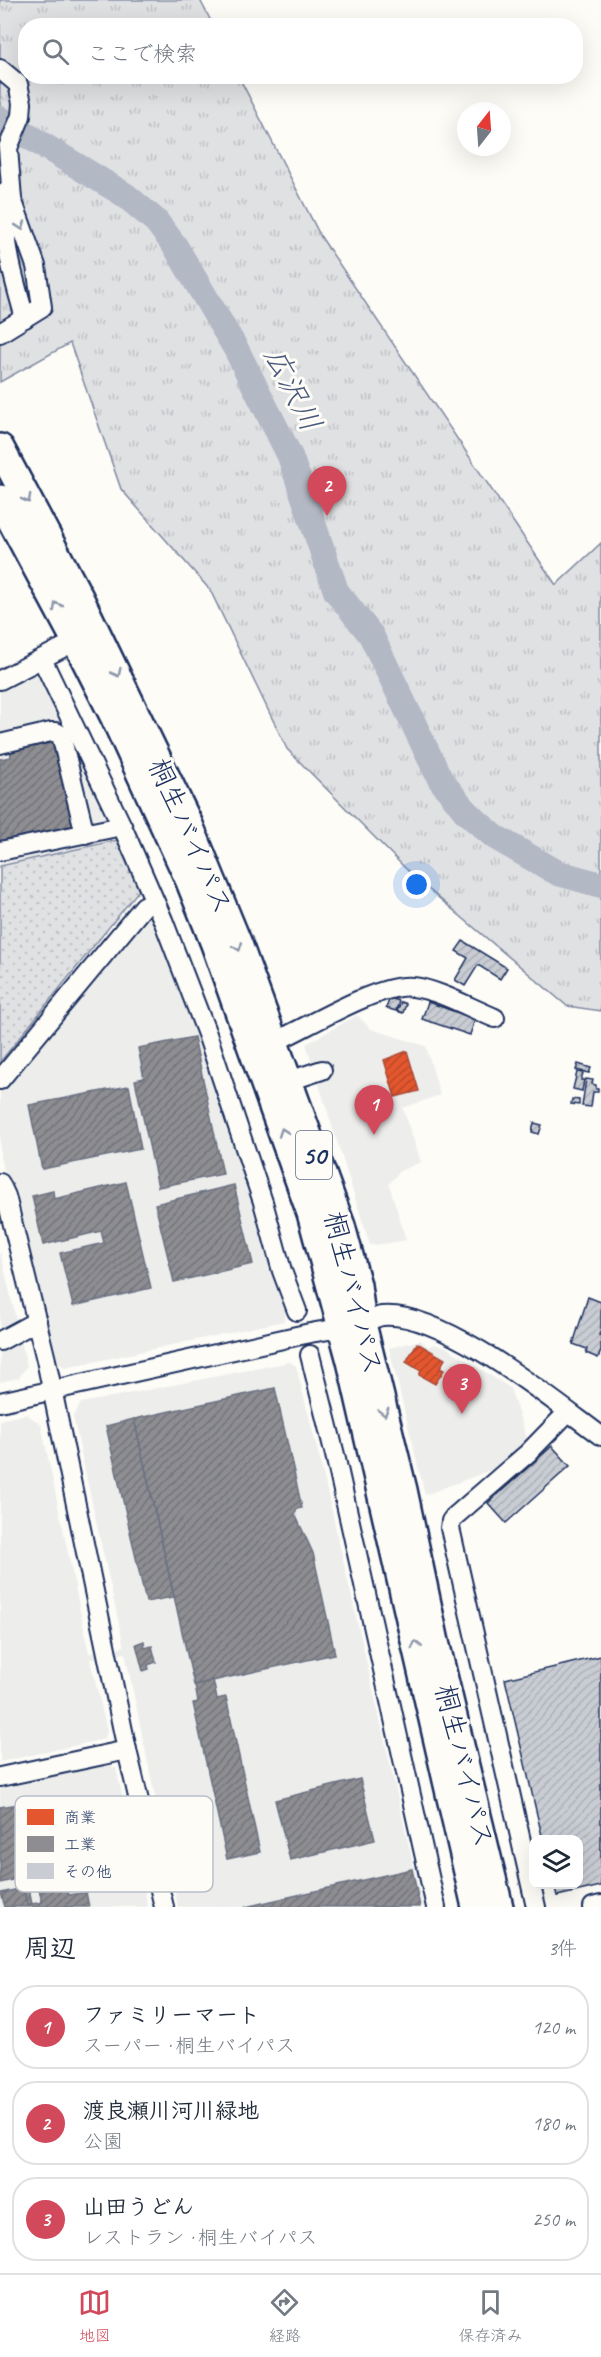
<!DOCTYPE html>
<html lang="ja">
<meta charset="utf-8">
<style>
:root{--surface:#fff;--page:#f6f6f7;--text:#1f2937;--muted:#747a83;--line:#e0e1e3;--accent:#d1495b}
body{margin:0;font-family:Caveat,"Klee One",sans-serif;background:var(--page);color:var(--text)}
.controls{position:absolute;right:18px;bottom:18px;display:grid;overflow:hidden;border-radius:12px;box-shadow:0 6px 24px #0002}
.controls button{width:54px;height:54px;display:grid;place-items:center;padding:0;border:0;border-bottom:2px solid var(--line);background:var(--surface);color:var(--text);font:30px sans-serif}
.compass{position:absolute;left:457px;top:102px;width:54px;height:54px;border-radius:50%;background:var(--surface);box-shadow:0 6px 24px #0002;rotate:17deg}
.you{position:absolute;left:417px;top:885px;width:21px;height:21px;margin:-15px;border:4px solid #fff;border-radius:50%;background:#1a73e8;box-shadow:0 0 0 9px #1a73e833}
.badge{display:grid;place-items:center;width:39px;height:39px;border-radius:50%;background:var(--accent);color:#fff;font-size:20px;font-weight:700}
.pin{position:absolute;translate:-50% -50px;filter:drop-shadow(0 2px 3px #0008)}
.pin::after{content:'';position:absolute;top:32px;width:21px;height:18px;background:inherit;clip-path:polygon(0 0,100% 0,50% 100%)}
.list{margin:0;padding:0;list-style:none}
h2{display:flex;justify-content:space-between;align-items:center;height:78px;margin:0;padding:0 24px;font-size:26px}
h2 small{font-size:20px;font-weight:400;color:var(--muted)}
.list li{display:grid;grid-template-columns:39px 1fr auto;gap:18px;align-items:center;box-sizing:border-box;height:84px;margin:0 12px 12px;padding:0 12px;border:2px solid var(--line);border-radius:24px}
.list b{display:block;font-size:22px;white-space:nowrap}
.list p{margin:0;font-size:20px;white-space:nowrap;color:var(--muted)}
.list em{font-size:20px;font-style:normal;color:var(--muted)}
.icon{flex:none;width:33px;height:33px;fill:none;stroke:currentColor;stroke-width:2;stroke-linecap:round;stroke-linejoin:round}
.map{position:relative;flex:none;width:601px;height:1907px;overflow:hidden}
.search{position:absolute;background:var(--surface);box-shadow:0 6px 24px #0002;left:18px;right:18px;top:18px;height:66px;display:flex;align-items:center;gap:15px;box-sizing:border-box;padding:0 21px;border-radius:24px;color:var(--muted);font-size:22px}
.sheet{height:366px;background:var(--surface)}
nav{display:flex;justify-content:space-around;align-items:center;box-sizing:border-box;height:84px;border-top:2px solid var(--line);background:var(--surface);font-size:16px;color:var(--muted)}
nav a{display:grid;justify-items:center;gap:3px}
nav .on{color:var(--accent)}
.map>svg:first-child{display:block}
.built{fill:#edeeec}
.grass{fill:url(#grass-dots);stroke:#7e88a0;stroke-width:1.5}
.park{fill:url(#park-tufts);stroke:#7e88a0;stroke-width:1.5}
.shops{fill:url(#shops-hatch);stroke:#a84b3c;stroke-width:1.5}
.industry{fill:url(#industry-hatch);stroke:#6b7182;stroke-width:1.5}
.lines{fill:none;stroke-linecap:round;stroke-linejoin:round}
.river{stroke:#b3b8c5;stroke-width:26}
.building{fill:url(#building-hatch);stroke:#1b2f5e;stroke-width:1.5}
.minor-casing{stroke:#1b2f5e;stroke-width:22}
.highway-casing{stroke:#1b2f5e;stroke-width:32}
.minor{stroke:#fdfcf7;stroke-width:18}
.highway{stroke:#fdfcf7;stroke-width:27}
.oneway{stroke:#8c96aa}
.labels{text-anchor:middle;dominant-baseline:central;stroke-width:6;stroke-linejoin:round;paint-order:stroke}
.shield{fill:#fdfcf7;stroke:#5f6c8c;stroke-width:1.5}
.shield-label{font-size:27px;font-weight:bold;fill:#1b2f5e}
.street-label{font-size:28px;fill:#1b2f5e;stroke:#fdfcf7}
.water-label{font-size:30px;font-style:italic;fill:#49587d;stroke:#fdfcf7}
.key{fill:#fdfcf7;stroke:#b9bec9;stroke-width:1.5}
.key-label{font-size:16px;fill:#1b2f5e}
</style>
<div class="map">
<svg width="601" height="1907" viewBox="0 0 601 1907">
<defs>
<pattern id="grass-dots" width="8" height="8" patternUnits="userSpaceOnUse" patternTransform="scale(1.5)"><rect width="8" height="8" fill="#e0e1e3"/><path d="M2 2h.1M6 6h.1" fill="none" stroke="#c0c1c5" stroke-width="1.8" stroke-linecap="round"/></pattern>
<pattern id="park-tufts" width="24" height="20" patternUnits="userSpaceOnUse" patternTransform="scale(1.5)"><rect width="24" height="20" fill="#e0e1e3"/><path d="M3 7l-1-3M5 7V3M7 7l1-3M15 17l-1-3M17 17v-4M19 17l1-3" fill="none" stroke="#c0c1c5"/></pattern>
<pattern id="shops-hatch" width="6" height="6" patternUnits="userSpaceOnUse" patternTransform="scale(1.5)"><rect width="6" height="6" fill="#e4572e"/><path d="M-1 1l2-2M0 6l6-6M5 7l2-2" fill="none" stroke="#b8482a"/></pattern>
<pattern id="industry-hatch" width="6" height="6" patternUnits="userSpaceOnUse" patternTransform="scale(1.5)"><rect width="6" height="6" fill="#8d8d92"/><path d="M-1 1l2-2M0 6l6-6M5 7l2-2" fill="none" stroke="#72747a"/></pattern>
<pattern id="building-hatch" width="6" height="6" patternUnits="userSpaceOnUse" patternTransform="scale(1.5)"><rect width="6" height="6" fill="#c9ccd3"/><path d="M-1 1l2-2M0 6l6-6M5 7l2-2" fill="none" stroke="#acb0b8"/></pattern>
</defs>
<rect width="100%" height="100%" fill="#fdfcf7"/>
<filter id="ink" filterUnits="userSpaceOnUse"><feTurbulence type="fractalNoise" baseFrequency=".0167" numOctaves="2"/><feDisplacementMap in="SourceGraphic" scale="12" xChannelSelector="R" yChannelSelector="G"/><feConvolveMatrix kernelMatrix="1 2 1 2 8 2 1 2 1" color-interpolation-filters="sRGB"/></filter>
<g filter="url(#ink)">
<g class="built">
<polygon points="33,671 45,677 122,839 0,866 0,688"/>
<polygon points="143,916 156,918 185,991 278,1275 286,1310 284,1321 65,1368 56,1361 18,1211 0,1158 0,1087"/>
<polygon points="357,1015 371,1029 426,1046 440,1095 403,1108 421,1162 400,1171 389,1184 406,1240 384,1244 370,1245 306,1044"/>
<polygon points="0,1250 27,1366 19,1378 0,1382"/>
<polygon points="421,1340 428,1347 433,1344 446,1347 510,1388 528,1442 499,1467 425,1495 389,1348"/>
<polygon points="290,1362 296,1366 320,1460 423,1907 178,1907 125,1653 90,1659 107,1730 105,1739 0,1762 0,1420 26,1414 41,1424 89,1653 124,1647 73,1417 81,1403"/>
<polygon points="106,1763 116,1768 148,1907 0,1907 0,1787"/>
</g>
<polygon class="grass" points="122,839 144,884 0,1062 0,866"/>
<polygon class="park" points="0,0 200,0 213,25 26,26 26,76 239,77 321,237 556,585 601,543 601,1011 567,1006 414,877 287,749 210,590 121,489 70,343 0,382"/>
<g class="shops">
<polygon points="407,1051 419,1091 395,1097 384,1060"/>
<polygon points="417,1343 445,1359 440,1368 444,1370 435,1384 419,1375 421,1371 406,1362"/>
</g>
<g class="industry">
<polygon points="53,740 73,825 0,842 0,759 11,757 10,750"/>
<polygon points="194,1037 223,1174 158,1187 135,1080 144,1078 138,1048"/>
<polygon points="129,1086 141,1149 42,1169 29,1105"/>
<polygon points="126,1182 151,1288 73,1306 60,1253 104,1243 101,1231 43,1245 32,1196 53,1191 54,1199"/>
<polygon points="234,1185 253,1264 174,1282 155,1204"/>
<polygon points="275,1388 302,1508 297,1509 295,1514 313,1553 335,1654 194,1685 134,1419"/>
<polygon points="134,1419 174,1597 146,1602 106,1426"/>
<polygon points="144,1641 145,1648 152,1646 156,1662 148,1665 149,1669 143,1671 136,1644"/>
<polygon points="213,1680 217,1699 226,1697 260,1852 227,1859 193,1703 198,1702 195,1686"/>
<polygon points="360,1779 375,1840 290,1860 275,1800"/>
<polygon points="25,1803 38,1862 24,1866 32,1904 27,1905 20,1878 0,1883 0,1807"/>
<polygon points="412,1869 420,1907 245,1907"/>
<polygon points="65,1879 69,1895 86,1892 89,1907 5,1907 1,1893 23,1888 27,1905 42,1902 38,1885"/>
</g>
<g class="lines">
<polyline class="river" points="0,119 125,195 156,221 175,246 236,349 290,456 336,591 371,635 440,779 466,812 495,837 558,873 601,885"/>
</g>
<g class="building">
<polygon points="463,941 507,968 500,979 478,965 465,986 455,980 468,958 456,951"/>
<polygon points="390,998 399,1001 396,1011 386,1008"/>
<polygon points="401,1002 406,1004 403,1013 397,1011"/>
<polygon points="428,1002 475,1019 470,1035 422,1019"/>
<polygon points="578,1064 591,1068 589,1073 576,1070"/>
<polygon points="577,1072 583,1073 581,1080 584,1080 582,1091 573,1089"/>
<polygon points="586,1079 593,1080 592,1084 596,1085 596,1089 598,1089 598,1092 593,1092 591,1107 582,1106"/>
<polygon points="572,1099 579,1100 579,1105 571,1104"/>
<polygon points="534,1123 542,1125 539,1134 532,1132"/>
<polygon points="588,1297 601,1302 601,1329 599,1335 601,1335 601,1351 598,1358 586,1353 587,1349 573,1344"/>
<polygon points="552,1446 570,1466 506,1523 488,1503"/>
<polygon points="601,1656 601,1886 557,1896 554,1884 578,1884 578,1840 543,1840 505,1679"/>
</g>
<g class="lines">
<defs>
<g id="minor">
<polyline points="0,69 18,84 22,103 21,116 8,148 12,199 36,266 42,307 0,333"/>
<path d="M 6,191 C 2,239 12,273 25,318"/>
<polyline points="42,659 122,826 163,920 207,1034 263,1202 282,1271 297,1311"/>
<polyline points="0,680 76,641"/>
<polyline points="0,744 51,732 56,732 61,735 85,834"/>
<polyline points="0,851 122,826"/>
<path d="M 274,1042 C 308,1027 380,982 413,987 C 439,990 470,1008 495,1018"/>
<polyline points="0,1080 144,906 154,901"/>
<polyline points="289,1081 322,1070"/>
<polyline points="0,1183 6,1196 46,1360 127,1750 164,1907"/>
<polyline points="0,1341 37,1321"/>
<polyline points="310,1355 335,1455 436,1907"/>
<path d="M 0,1402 L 310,1333 C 327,1330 344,1328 360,1324 C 367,1322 375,1317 382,1316 C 442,1310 552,1400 601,1436"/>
<polyline points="0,1777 127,1750"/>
<polyline points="536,1907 450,1528 451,1521 454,1517 528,1453 568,1412"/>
<polyline points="593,1907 601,1905"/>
</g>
<g id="highway">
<polyline points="0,448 79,597 189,825 238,944 341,1226 357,1285 362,1324 403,1490 435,1642 499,1907"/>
<polyline points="0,499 76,641 115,718 189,879 215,944 311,1213 351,1361 476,1907"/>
</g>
</defs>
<use href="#minor" class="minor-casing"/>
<use href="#highway" class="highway-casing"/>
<use href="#minor" class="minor"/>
<use href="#highway" class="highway"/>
</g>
<defs><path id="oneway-chevron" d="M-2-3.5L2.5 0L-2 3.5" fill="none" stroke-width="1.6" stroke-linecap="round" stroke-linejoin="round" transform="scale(1.5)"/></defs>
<g class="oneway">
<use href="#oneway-chevron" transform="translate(21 226) rotate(71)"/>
<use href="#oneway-chevron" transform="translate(27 499) rotate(62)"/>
<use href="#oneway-chevron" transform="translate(57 606) rotate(-118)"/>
<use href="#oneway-chevron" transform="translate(117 673) rotate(64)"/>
<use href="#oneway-chevron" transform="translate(238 947) rotate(69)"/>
<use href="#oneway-chevron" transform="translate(283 1132) rotate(-109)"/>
<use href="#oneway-chevron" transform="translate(384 1412) rotate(76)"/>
<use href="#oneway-chevron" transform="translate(416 1645) rotate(-103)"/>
</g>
</g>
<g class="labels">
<rect class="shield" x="296" y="1131" width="36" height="48" rx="4.5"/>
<g class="shield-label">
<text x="314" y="1155">50</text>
</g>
<g class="street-label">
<text transform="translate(191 836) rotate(66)">桐生バイパス</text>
<text transform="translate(354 1293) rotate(76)">桐生バイパス</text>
<text transform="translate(465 1766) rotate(76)">桐生バイパス</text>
</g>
<g class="water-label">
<text transform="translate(293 389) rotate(63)">広沢川</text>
</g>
</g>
<rect x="15" y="1796" width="198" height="96" rx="9" class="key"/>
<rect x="27" y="1809" width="27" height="16" fill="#e4572e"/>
<rect x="27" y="1836" width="27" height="16" fill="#8d8d92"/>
<rect x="27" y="1863" width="27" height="16" fill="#c9ccd3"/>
<g class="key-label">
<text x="64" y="1823">商業</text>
<text x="64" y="1850">工業</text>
<text x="64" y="1877">その他</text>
</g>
</svg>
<div class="controls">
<button><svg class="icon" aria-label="layers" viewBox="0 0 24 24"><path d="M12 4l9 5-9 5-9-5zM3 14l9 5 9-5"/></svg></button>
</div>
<svg class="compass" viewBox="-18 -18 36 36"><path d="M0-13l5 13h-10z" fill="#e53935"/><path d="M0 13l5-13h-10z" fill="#747a83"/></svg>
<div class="you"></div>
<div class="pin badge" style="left:374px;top:1135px">1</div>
<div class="pin badge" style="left:327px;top:516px">2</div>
<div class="pin badge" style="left:462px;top:1414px">3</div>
<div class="search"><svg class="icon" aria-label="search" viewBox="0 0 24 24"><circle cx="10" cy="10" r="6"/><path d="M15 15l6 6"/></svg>ここで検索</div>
</div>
<section class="sheet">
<h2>周辺<small>3件</small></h2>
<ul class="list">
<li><span class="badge">1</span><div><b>ファミリーマート</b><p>スーパー · 桐生バイパス</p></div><em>120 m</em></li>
<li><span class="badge">2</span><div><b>渡良瀬川河川緑地</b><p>公園</p></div><em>180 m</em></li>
<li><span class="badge">3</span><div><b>山田うどん</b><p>レストラン · 桐生バイパス</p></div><em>250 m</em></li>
</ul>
</section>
<nav>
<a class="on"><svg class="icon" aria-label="map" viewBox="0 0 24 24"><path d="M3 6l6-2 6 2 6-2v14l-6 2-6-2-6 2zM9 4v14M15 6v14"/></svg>地図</a>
<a><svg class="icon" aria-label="directions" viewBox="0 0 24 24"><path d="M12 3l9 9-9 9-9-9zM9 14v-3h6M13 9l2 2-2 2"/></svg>経路</a>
<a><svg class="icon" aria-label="saved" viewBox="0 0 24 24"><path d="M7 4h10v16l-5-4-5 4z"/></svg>保存済み</a>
</nav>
